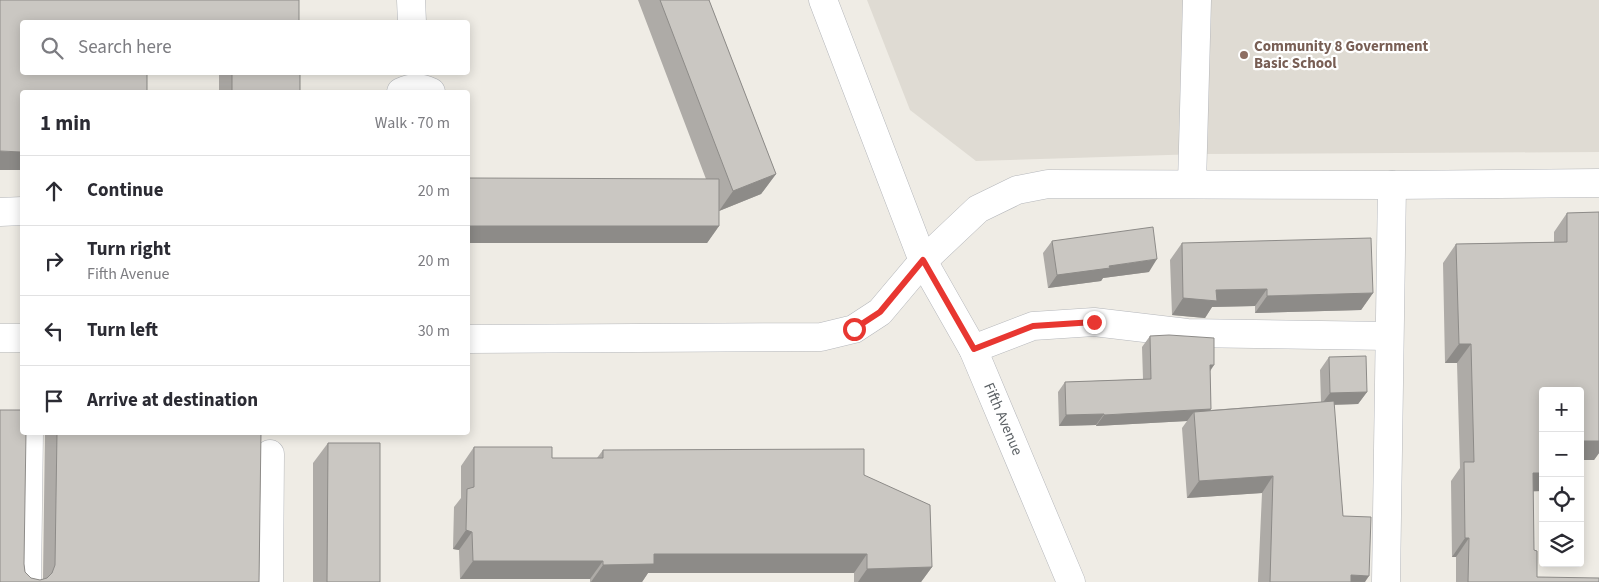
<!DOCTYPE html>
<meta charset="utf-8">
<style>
:root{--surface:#fff;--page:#f2f2f3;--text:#2b2b33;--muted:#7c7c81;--line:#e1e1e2}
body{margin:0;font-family:"Source Sans 3",sans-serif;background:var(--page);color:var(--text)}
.controls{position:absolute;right:15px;bottom:15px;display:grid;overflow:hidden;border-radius:5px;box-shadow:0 2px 12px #0003}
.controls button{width:45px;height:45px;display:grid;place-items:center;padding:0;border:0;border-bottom:1px solid var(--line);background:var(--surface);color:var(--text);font:25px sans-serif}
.stop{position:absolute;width:15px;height:15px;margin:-11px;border:4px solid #e83731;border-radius:50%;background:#fff}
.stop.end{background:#e83731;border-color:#fff;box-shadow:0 1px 5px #0008}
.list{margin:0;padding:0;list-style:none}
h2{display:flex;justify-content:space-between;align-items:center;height:65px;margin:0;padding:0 20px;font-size:21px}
h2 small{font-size:16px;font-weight:400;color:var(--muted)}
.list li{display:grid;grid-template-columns:32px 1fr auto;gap:15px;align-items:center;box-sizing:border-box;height:70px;padding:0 20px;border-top:1px solid var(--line)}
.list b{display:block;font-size:19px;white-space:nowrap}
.list p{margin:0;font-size:16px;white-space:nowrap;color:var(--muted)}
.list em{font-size:16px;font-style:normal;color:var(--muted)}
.icon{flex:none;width:28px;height:28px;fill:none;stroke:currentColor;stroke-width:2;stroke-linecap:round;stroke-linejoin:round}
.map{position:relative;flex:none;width:1599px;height:582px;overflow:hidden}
.search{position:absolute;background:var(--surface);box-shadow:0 2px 12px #0003;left:20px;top:20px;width:450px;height:55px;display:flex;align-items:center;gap:12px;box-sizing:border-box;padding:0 18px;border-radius:5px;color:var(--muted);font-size:19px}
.panel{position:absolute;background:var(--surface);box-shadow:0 2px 12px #0003;left:20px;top:90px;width:450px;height:345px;border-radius:5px}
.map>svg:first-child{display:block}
.education{fill:#dfdbd3}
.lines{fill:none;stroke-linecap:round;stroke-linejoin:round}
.minor-casing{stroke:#b5b7bb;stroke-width:29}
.minor{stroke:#fff;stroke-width:28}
.wall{fill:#aeaba7}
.shaded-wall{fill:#8d8b88}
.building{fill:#cac7c2;stroke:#8d8b88}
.route{stroke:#e83731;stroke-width:6}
.education-dot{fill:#8d6e63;stroke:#fff;stroke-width:2}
.labels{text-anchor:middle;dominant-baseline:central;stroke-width:4.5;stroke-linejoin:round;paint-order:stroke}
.education-label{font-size:15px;font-weight:bold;fill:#785e54;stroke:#fff;text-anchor:start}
.street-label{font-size:15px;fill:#5c6165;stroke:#fff}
</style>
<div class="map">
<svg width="1599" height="582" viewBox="0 0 1599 582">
<rect width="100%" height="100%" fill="#efece5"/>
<polygon class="education" points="867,0 1599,0 1599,152 1200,154 976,161 910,110"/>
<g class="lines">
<defs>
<g id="minor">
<polyline points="411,0 412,22"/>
<polyline points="823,0 923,261 973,349 1071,582"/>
<path d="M 401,92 C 411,87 421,87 431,92"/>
<polyline points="1192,184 1197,0"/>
<polyline points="0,212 22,211"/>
<polyline points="0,338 22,338"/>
<polyline points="468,339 821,337 854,329 880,312 923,261 978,209 1017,190 1048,184 1392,185 1599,183"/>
<polyline points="973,349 1033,326 1094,322 1187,333 1389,336"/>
<polyline points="27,582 29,432"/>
<polyline points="269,582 270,454"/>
<polyline points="1386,582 1392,185"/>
</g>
</defs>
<use href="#minor" class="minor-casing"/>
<use href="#minor" class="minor"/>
</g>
<g class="wall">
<polygon points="638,0 709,0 776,174 761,194 719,211 719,226 707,243 706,179"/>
<rect x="219" y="72" width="81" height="20"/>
<polygon points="1599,212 1599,453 1594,460 1580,460 1533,491 1534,550 1537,577 1599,582 1456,582 1456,557 1452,557 1451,481 1460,468 1457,363 1445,363 1443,263 1456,244 1554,242 1554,232 1567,213"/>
<polygon points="1052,241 1149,272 1103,278 1101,281 1048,288 1043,253"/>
<polygon points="1182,243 1373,293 1361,310 1255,313 1255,306 1212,307 1205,318 1172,315 1170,260"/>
<polygon points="1150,336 1210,372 1211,409 1210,410 1321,402 1320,370 1329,357 1367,392 1358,404 1334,405 1343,516 1365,582 1258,582 1262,493 1187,498 1182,428 1187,421 1096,426 1096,425 1059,426 1058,392 1065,382 1143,379 1142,347"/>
<polygon points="45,432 261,432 259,582 0,582 24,564 25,572 31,578 40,580 43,579"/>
<polygon points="328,443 380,582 313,582 313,463"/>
<polygon points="474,447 552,458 597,458 603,450 864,475 932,567 921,582 854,582 854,573 648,573 642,582 590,582 590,579 460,579 459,550 453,549 454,507 461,498 461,466"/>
</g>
<g class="shaded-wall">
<polygon points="136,72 158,72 156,75 135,75"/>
<polygon points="0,151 22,152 22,170 0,170"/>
<polygon points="776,174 761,194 719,211 733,191"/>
<polygon points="468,226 719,226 707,243 468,243"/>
<polygon points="1157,259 1149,272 1103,278 1101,281 1048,288 1057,275 1109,266"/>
<polygon points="1267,289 1255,306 1212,307 1205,318 1172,315 1183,298 1216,290"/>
<polygon points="1373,293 1361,310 1255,313 1267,296"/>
<polygon points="1459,344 1471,344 1457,363 1445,363"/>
<polygon points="1210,365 1214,365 1207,376"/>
<polygon points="1367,392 1358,404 1321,405 1330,393"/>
<polygon points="1211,409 1203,420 1194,412 1187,421 1096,426 1104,415"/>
<polygon points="1104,414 1096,425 1059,426 1066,415"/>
<polygon points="1580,441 1599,441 1599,453 1594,460 1580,460"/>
<polygon points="1533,473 1543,473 1543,491 1520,492"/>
<polygon points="1273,476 1262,493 1187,498 1199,481"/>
<polygon points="466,530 472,532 459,550 453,549"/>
<polygon points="1465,538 1469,538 1456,557 1452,557"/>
<polygon points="654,554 867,554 854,573 648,573 642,582 591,582 603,565"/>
<polygon points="473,561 603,561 590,579 460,579"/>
<polygon points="932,567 921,582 858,582 867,569"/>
<polygon points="1351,575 1369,576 1365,582 1346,582"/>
</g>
<g class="building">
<polygon points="0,0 299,0 299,22 22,22 22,72 147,72 147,92 22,92 22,152 0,151"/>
<polygon points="660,0 709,0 776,174 733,191"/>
<rect x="232" y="72" width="68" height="20"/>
<polygon points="468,178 719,179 719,226 468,226"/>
<polygon points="1599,212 1599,441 1580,441 1580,391 1543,391 1543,473 1533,473 1534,550 1537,551 1537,577 1599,578 1599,582 1468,582 1469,538 1465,538 1464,462 1474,462 1471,344 1459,344 1456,244 1567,242 1567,213"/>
<polygon points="1153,227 1157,259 1109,266 1110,268 1057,275 1052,241"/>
<polygon points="1371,238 1373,293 1267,296 1267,289 1216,290 1217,301 1183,298 1182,243"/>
<polygon points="1169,335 1214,338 1214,365 1210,365 1211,409 1104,415 1104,414 1066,415 1065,382 1151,379 1150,336"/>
<polygon points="1366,356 1367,392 1330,393 1329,357"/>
<polygon points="1334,401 1343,516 1371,517 1369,576 1351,575 1351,582 1270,582 1273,476 1199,481 1194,412"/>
<polygon points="0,410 22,410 22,432 26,432 24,564 25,572 31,578 40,580 47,578 52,573 55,565 57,432 261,432 259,582 0,582"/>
<polygon points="328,443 380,443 380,582 327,582"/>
<polygon points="474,447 552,447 552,458 603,458 603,450 864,449 864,475 930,505 932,567 867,569 867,554 654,554 654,564 603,565 603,561 473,561 472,532 466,530 467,489 474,487"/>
</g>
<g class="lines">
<polyline class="route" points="854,329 880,312 923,260 974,349 1033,326 1094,322"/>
</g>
<circle class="education-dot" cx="1244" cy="55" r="5"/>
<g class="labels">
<g class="education-label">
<text x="1254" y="46">Community 8 Government<tspan x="1254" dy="17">Basic School</tspan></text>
</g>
<g class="street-label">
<text transform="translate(1003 419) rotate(67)">Fifth Avenue</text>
</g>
</g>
</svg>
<div class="controls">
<button>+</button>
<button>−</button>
<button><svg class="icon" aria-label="locate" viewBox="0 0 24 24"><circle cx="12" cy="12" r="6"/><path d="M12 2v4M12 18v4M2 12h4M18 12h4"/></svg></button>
<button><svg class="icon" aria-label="layers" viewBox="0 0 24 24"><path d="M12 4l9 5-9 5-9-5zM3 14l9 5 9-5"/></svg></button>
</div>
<div class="stop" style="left:854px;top:329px"></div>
<div class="stop end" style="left:1094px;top:322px"></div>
<div class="search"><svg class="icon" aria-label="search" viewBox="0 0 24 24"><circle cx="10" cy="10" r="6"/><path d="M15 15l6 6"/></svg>Search here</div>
<section class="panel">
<h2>1 min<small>Walk · 70 m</small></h2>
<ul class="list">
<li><svg class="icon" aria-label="ahead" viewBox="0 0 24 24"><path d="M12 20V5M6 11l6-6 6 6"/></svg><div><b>Continue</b></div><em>20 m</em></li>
<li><svg class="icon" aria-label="right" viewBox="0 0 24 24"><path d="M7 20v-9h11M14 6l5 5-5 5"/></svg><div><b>Turn right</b><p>Fifth Avenue</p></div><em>20 m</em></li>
<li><svg class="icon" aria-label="left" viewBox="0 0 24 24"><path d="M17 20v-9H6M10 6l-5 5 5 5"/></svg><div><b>Turn left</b></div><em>30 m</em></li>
<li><svg class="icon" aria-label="arrive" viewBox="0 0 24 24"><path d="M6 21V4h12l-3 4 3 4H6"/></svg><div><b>Arrive at destination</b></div></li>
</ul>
</section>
</div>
